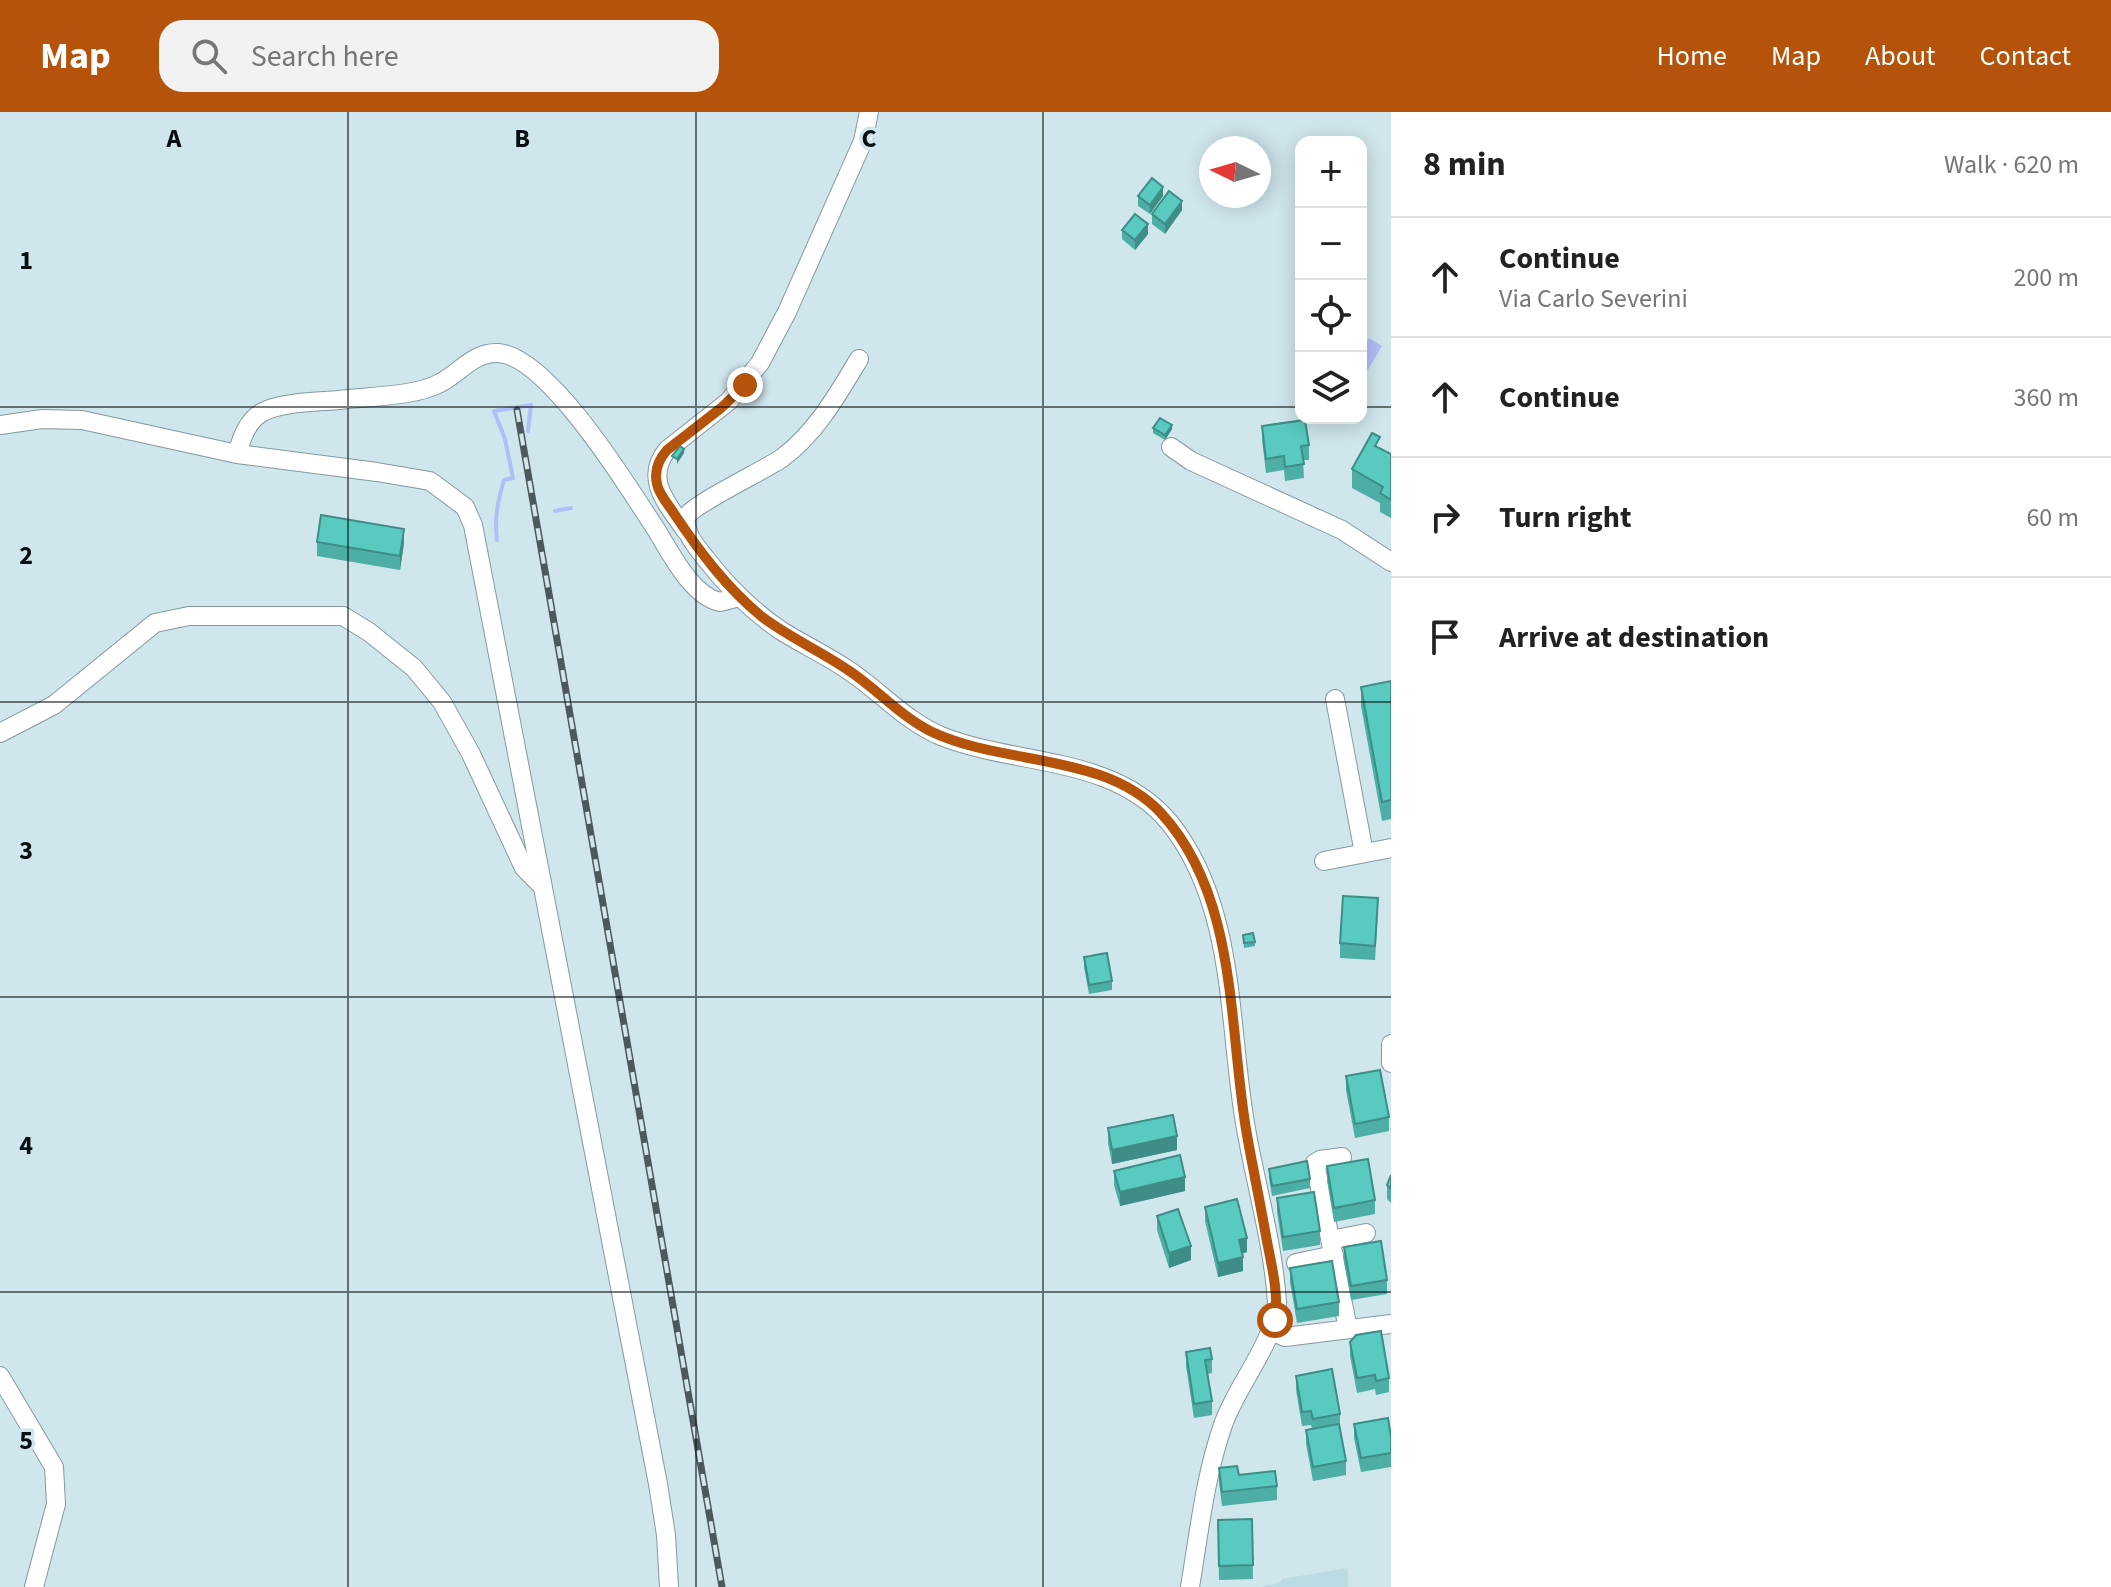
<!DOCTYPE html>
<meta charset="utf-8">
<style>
:root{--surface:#fff;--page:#f2f2f2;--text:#222;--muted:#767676;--line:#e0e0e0;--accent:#b45309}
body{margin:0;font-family:"Source Sans 3",sans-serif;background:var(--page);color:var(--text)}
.controls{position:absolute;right:24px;top:24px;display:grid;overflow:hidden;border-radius:16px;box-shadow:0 4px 20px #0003}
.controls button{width:72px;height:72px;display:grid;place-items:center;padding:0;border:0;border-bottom:2px solid var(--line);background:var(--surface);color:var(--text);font:40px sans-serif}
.compass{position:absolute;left:1199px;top:24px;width:72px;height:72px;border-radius:50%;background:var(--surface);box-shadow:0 4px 20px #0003;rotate:275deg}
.stop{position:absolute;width:24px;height:24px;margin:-18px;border:6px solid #b45309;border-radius:50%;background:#fff}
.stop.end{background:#b45309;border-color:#fff;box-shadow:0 2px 8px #0008}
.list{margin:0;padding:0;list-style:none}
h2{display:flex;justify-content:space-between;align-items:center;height:104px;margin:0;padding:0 32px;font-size:34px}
h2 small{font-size:26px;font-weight:400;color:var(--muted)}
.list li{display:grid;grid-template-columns:52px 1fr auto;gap:24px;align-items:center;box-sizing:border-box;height:120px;padding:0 32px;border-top:2px solid var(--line)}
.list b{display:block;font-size:30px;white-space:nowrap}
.list p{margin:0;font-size:26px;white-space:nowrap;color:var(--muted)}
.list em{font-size:26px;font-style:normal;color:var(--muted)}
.icon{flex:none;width:44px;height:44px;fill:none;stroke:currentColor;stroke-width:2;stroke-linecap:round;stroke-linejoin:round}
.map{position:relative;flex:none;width:1391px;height:1475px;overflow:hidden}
header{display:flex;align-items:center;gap:48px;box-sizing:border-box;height:112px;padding:0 40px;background:var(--accent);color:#fff}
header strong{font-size:38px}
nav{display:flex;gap:44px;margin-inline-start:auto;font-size:28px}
.search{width:560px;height:72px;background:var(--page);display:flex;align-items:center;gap:20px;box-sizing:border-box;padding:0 28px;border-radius:24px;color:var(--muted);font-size:30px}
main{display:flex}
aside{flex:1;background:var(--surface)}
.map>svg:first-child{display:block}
.built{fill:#bbdbe3}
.water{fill:#afbff8}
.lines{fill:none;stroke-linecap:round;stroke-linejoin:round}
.stream{stroke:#afbff8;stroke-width:4}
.minor-casing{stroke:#84999f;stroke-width:20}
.minor{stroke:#fff;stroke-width:18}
.rail-casing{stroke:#4c595c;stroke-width:7}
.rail{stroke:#cfe6ec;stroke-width:4;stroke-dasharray:12;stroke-linecap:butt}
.wall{fill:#4caea5}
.shaded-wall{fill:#3e8d86}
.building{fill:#58cac0;stroke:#3e8d86;stroke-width:2}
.route{stroke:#b45309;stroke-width:10}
.grid{fill:none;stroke:#070e10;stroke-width:2;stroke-opacity:0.55}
.grid-label{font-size:26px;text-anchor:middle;font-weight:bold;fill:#070e10;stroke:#cfe6ec;stroke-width:7;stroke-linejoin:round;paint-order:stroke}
</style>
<header>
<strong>Map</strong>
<div class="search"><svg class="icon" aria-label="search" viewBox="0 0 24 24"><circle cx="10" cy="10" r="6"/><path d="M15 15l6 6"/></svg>Search here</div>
<nav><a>Home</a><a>Map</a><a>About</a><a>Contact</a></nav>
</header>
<main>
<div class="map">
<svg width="1391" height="1475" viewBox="0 0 1391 1475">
<rect width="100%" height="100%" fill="#cfe6ec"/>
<polygon class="built" points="1348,1456 1348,1475 1259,1475 1280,1471 1281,1467"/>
<polygon class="water" points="1369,226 1382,234 1366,261 1361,258 1361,239"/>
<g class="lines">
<g class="stream">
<polyline points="555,399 571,396"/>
<path d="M 497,428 C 494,406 498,388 504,368 L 513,366 L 505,327 L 494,299 L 531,293 L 528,319"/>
</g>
<defs>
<g id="minor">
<path d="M 859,247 C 838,282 816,321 782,346 C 763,359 693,392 686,405 C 684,422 696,434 706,447 C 727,474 751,498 780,518 C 802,532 826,543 848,558 C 880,579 905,609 941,624 C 1016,654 1113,643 1169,710 C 1236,793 1228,912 1245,1011 C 1255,1071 1273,1130 1277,1190 C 1276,1229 1236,1274 1223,1313 C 1205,1364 1199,1421 1190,1475"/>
<polyline points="0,313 42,307 82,308 237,342 377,360 430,369 465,395 473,413 658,1372 666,1423 669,1475"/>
<polyline points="1171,335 1191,349 1342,418 1391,450"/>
<path d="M 237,342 C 241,328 247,309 261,301 C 278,290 318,290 339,288 C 368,284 414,285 440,271 C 460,261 473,240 498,241 C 549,244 630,378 657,419 C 672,443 692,484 720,490 L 739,485"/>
<path d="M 686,419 C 669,394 643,368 667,338 L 729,289 L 760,251 L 787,200 L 863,29 L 869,0"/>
<polyline points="1335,587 1364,741"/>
<polyline points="0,621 54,593 155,511 189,504 343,504 369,520 414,556 442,590 471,642 524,756 541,773"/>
<polyline points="1324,749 1391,736"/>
<polyline points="1391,932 1391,951"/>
<polyline points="1342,1045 1320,1048 1315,1051 1348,1217"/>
<polyline points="1331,1128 1366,1121"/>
<polyline points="1296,1151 1334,1143"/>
<polyline points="1271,1219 1285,1225 1391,1212"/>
<polyline points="0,1264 54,1355 56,1392 34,1475"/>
</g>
</defs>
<use href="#minor" class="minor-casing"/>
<use href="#minor" class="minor"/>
<defs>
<polyline id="rail" points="517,298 722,1475"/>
</defs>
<use href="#rail" class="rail-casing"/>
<use href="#rail" class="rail"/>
</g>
<g class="wall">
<polygon points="1138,84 1163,84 1150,102 1138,94"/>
<polygon points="1182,98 1165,122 1152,112 1152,102"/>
<polygon points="1122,118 1148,122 1135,138 1122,127"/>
<polygon points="1262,314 1309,333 1309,348 1303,348 1304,366 1285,369 1284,358 1266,361 1262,328"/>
<polygon points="1153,316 1172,317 1165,328 1153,321"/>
<polygon points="1380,336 1391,342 1391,406 1380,400 1380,391 1352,376 1352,357"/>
<polygon points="317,430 404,431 400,458 317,444"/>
<polygon points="1391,569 1391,707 1382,709 1361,594 1361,575"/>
<polygon points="1378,800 1375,848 1340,846 1340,831"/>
<polygon points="1243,823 1255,830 1255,834 1244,836"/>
<polygon points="1084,845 1112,869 1112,878 1089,882 1084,855"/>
<polygon points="1346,964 1389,1005 1389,1019 1355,1026 1346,978"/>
<polygon points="1108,1016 1177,1038 1112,1052 1108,1031"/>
<polygon points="1327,1054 1375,1088 1375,1102 1334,1110 1327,1069"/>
<polygon points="1269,1057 1310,1067 1310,1076 1272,1084 1269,1066"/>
<polygon points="1114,1059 1185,1079 1120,1094 1114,1073"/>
<polygon points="1391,1063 1391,1091 1387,1087 1387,1073"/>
<polygon points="1277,1086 1320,1119 1320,1133 1283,1139 1277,1100"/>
<polygon points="1205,1095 1247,1140 1242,1142 1243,1159 1218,1165 1205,1109"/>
<polygon points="1157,1104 1191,1148 1169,1156 1157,1118"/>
<polygon points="1344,1135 1387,1168 1387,1182 1351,1188 1344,1149"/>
<polygon points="1290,1156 1339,1190 1339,1204 1297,1211 1290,1170"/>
<polygon points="1350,1230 1389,1266 1389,1280 1376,1283 1375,1277 1357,1281 1350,1244"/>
<polygon points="1186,1240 1212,1247 1212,1261 1207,1262 1212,1289 1212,1303 1194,1306 1186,1254"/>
<polygon points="1296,1264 1340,1302 1340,1316 1346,1349 1346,1363 1313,1369 1306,1332 1306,1318 1312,1317 1311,1313 1302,1314 1296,1278"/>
<polygon points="1354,1312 1391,1325 1391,1355 1361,1360 1354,1326"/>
<polygon points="1219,1356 1239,1363 1277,1374 1277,1388 1222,1394 1219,1370"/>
<polygon points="1252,1407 1253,1467 1219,1468 1218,1408"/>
</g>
<g class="shaded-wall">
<polygon points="1163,75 1163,84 1150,102 1150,93"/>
<polygon points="1182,89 1182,98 1165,122 1165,112"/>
<polygon points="1148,112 1148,122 1135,138 1135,128"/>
<polygon points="1172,313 1172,317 1165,328 1165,323"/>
<polygon points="684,337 684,341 677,352 677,347"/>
<polygon points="404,417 404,431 400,458 400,444"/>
<polygon points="1177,1024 1177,1038 1112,1052 1112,1038"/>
<polygon points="1185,1065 1185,1079 1120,1094 1120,1080"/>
<polygon points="1247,1126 1247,1140 1239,1142 1239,1128"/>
<polygon points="1191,1134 1191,1148 1169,1156 1169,1141"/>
<polygon points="1243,1145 1243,1159 1218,1165 1218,1151"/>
</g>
<g class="building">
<polygon points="1152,66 1163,75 1150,93 1138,84"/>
<polygon points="1169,79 1182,89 1165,112 1152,102"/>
<polygon points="1135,102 1148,112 1135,128 1122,118"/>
<polygon points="1160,306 1172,313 1165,323 1153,316"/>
<polygon points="1305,308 1309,333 1301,334 1304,352 1285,355 1284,344 1266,347 1262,314"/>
<polygon points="1372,321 1380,325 1375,334 1391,342 1391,388 1380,381 1383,375 1352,357"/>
<polygon points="680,334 684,337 677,347 672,344"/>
<polygon points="321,403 404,417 400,444 317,430"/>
<polygon points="1391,569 1391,688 1382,690 1361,575"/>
<polygon points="1343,784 1378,786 1375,834 1340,831"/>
<polygon points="1253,821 1255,830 1244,831 1243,823"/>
<polygon points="1107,841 1112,869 1089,873 1084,845"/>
<polygon points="1380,958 1389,1005 1355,1012 1346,964"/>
<polygon points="1173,1003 1177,1024 1112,1038 1108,1016"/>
<polygon points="1180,1043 1185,1065 1120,1080 1114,1059"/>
<polygon points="1368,1047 1375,1088 1334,1096 1327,1054"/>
<polygon points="1307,1049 1310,1067 1272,1074 1269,1057"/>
<polygon points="1391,1063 1391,1077 1387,1073"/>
<polygon points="1314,1080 1320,1119 1283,1125 1277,1086"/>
<polygon points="1237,1087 1247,1126 1239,1128 1243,1145 1218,1151 1205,1095"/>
<polygon points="1178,1097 1191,1134 1169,1141 1157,1104"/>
<polygon points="1381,1129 1387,1168 1351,1174 1344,1135"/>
<polygon points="1332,1149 1339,1190 1297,1197 1290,1156"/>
<polygon points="1381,1219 1389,1266 1376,1269 1375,1263 1357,1266 1350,1230 1356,1223"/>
<polygon points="1210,1236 1212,1247 1205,1248 1212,1289 1194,1292 1186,1240"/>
<polygon points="1332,1257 1340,1302 1313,1307 1311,1299 1302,1300 1296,1264"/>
<polygon points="1388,1306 1391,1325 1391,1341 1361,1346 1354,1312"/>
<polygon points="1339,1312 1346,1349 1313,1355 1306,1318"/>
<polygon points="1237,1354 1239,1363 1275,1359 1277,1374 1222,1380 1219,1356"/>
<polygon points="1252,1407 1253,1453 1219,1454 1218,1408"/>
</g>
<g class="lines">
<path class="route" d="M 745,273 L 721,296 L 667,338 C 659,347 654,359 657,372 C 659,383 669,393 675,403 C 700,440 726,475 761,504 C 788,525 819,538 848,558 C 877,577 899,603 930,619 C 1002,654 1104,640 1161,701 C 1239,786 1228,917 1247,1023 C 1253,1057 1260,1090 1266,1124 C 1271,1152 1279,1179 1275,1208"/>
</g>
<path class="grid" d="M 348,0 L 348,1475M 696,0 L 696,1475M 1043,0 L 1043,1475M 0,295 L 1301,295M 1361,295 L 1391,295M 0,590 L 1391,590M 0,885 L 1391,885M 0,1180 L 1391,1180"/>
<g class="grid-label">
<text x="174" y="35">A</text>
<text x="522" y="35">B</text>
<text x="869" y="35">C</text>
<text x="26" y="157">1</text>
<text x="26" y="452">2</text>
<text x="26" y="747">3</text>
<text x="26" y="1042">4</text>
<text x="26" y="1337">5</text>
</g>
</svg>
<div class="controls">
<button>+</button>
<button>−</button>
<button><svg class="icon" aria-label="locate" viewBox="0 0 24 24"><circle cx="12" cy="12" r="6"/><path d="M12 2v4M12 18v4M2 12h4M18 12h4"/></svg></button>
<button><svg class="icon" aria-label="layers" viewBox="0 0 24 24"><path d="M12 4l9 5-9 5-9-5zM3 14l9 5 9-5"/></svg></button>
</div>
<svg class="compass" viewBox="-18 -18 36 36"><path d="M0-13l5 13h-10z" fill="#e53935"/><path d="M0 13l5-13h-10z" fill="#767676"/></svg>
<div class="stop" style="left:1275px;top:1208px"></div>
<div class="stop end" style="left:745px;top:273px"></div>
</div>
<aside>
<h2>8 min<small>Walk · 620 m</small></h2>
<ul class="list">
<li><svg class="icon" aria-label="ahead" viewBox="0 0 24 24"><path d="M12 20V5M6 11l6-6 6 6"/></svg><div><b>Continue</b><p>Via Carlo Severini</p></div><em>200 m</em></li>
<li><svg class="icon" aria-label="ahead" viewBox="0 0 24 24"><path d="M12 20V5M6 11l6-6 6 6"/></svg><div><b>Continue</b></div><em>360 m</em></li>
<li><svg class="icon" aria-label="right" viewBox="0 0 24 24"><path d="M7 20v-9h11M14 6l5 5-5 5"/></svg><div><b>Turn right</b></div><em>60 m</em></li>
<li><svg class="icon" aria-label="arrive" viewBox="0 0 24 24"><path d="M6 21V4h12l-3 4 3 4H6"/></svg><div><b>Arrive at destination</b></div></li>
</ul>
</aside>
</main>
